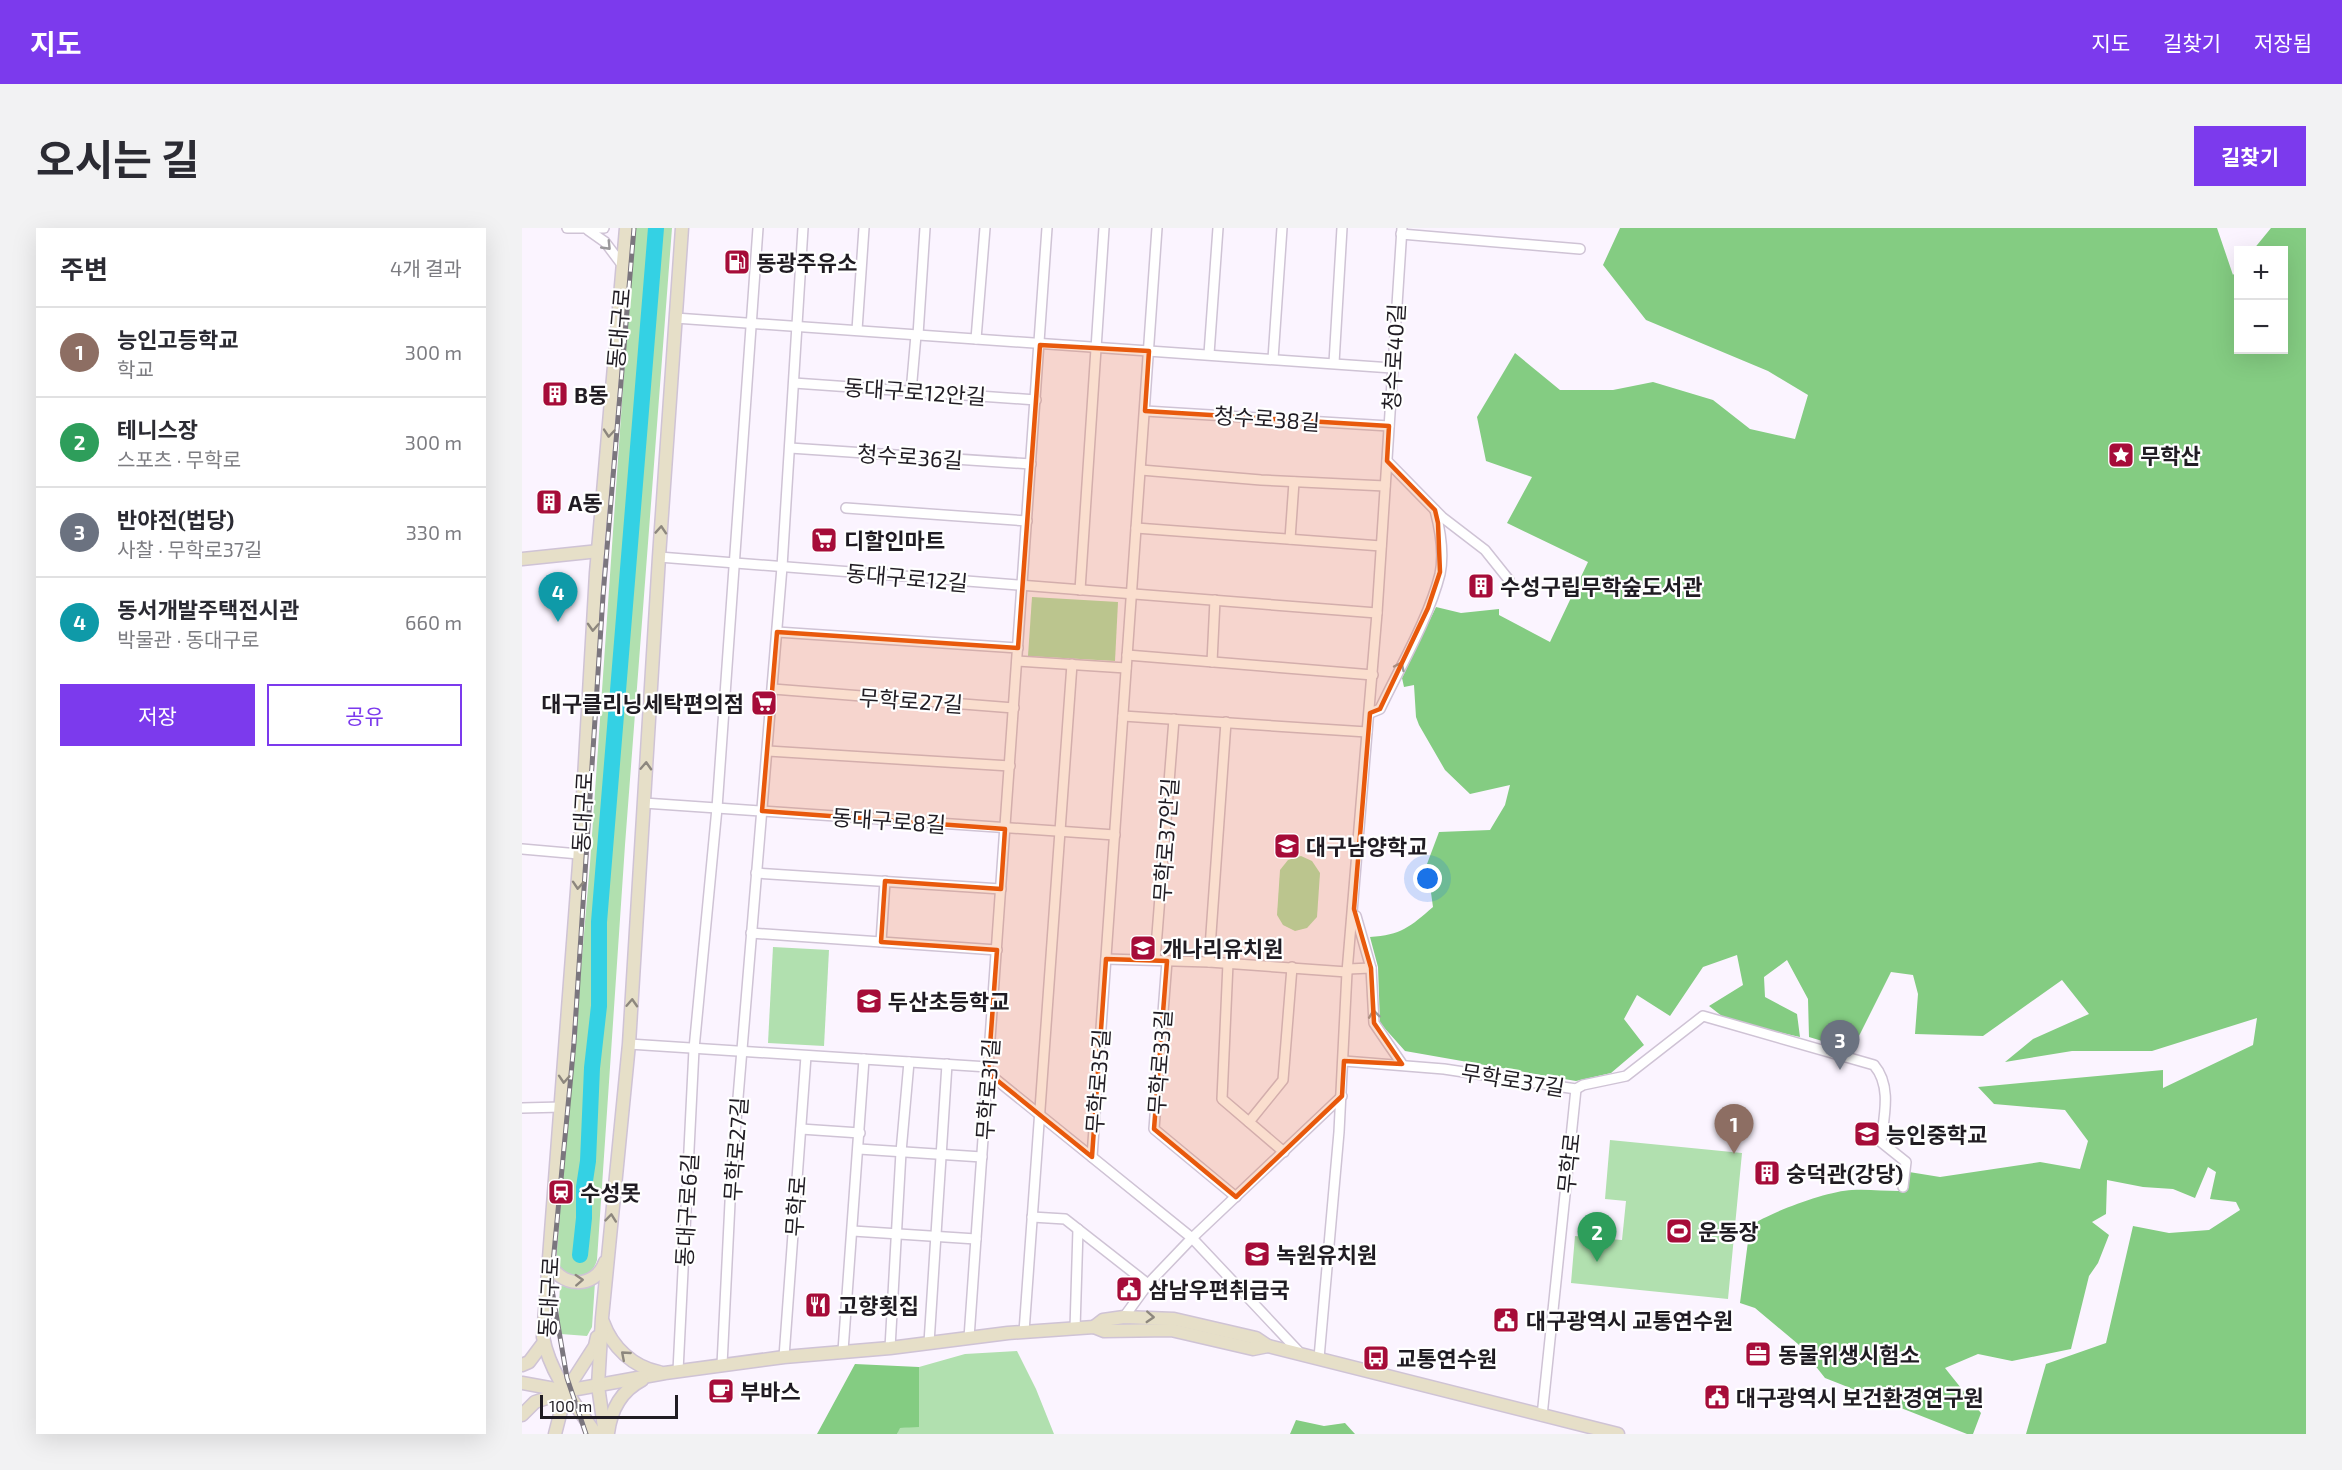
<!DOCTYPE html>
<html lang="ko">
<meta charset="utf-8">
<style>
:root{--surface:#fff;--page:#f2f2f3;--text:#2b2b33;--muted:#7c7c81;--line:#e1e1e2;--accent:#7c3aed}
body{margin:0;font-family:"Exo 2","Noto Sans KR",sans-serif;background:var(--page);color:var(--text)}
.controls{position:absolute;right:18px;top:18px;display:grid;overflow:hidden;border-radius:0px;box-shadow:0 6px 24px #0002}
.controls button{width:54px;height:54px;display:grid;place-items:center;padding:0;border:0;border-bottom:2px solid var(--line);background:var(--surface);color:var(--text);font:30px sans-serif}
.scale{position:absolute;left:18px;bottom:15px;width:138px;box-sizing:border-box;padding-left:6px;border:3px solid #201c23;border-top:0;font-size:16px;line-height:21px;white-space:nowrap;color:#201c23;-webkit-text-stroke:4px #fff;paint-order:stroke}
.you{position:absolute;left:906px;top:651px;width:21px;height:21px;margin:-15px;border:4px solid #fff;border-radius:50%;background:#1a73e8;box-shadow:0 0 0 9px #1a73e833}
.badge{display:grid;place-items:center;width:39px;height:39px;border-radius:50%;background:var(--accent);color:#fff;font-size:20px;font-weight:700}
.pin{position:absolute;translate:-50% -50px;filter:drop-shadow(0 2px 3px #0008)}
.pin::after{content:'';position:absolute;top:32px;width:21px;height:18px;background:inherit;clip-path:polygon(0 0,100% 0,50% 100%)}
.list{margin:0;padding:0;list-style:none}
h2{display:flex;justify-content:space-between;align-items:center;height:78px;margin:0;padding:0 24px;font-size:26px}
h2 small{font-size:20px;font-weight:400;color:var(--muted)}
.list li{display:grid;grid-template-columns:39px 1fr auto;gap:18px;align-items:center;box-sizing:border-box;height:90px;padding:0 24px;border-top:2px solid var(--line)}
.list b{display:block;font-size:22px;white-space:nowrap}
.list p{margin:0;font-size:20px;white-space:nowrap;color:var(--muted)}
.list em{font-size:20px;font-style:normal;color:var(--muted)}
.actions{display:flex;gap:12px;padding:18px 24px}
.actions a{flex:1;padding:14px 0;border:2px solid var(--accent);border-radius:0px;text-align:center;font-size:21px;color:var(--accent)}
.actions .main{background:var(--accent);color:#fff}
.map{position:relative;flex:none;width:1784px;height:1206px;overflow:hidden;border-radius:0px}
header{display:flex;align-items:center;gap:36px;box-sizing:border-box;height:84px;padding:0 30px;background:var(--accent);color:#fff}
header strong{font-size:28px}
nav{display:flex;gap:33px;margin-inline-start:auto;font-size:21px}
.intro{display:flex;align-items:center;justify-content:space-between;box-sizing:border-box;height:144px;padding:0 36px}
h1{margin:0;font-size:42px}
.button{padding:15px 27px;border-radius:0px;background:var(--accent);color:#fff;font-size:21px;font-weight:700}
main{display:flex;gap:36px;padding:0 36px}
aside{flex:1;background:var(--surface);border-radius:0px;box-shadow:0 6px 24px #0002}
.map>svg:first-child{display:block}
.green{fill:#b1e0af}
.forest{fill:#84cc82}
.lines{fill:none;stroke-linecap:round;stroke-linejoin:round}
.river{stroke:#34d1e4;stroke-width:16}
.street-casing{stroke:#cfc3d5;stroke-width:12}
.secondary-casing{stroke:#cfc3d5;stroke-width:15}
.street{stroke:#fff;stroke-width:9}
.secondary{stroke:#e6dfc8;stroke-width:12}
.rail-casing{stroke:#7b767e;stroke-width:5}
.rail{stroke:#fff;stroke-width:3;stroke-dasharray:9;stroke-linecap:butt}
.oneway{stroke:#9b999c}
.oneway2{stroke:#8d877e}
.marked{fill:#e8590c;fill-opacity:0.2;stroke:#e8590c;stroke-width:4.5;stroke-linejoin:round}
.labels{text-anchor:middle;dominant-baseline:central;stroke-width:4.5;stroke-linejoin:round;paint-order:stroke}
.poi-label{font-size:22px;font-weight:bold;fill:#201c23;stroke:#fff;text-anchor:start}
.street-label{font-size:22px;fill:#201c23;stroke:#fff}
</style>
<header>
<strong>지도</strong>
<nav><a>지도</a><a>길찾기</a><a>저장됨</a></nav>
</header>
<div class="intro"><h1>오시는 길</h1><a class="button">길찾기</a></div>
<main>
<aside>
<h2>주변<small>4개 결과</small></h2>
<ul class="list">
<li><span class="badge" style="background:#8d6e63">1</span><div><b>능인고등학교</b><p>학교</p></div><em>300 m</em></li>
<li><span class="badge" style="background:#2e9e5b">2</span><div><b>테니스장</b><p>스포츠 · 무학로</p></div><em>300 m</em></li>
<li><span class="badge" style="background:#6b7280">3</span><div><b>반야전(법당)</b><p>사찰 · 무학로37길</p></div><em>330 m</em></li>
<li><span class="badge" style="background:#0f9aa8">4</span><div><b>동서개발주택전시관</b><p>박물관 · 동대구로</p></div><em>660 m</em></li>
</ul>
<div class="actions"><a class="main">저장</a><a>공유</a></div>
</aside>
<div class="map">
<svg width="1784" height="1206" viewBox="0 0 1784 1206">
<rect width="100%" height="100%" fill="#fbf4ff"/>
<g class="green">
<path d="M 112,0 L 150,0 L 103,617 L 75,1032 C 68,1056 39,1054 34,1030 L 68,636 Z"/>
<polygon points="510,369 596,374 593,433 506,428"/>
<polygon points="779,628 790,633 798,645 795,689 785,700 773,703 761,697 755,687 758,642 766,632"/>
<polygon points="251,719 307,722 302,818 246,815"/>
<polygon points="1088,912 1220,925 1206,1071 1049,1055 1053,1008 1100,1012 1104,973 1083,971"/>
<polygon points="73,1054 70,1099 65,1108 39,1106 36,1095 38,1058 63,1059"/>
<polygon points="495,1123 514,1161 532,1206 375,1206 377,1200 397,1198 397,1139 443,1126"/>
</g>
<g class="forest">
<path d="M 1098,0 L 1695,0 L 1711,47 L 1716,41 L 1716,122 L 1762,122 L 1762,22 L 1731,22 L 1749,0 L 1784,0 L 1784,1206 L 1504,1206 L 1524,1136 L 1584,1115 L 1611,998 L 1647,1005 L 1687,1002 L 1718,982 L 1714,974 L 1688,971 L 1694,944 L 1686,939 L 1673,970 L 1651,961 L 1621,959 L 1585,952 L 1584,986 L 1570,994 L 1587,1007 L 1576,1035 L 1567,1048 L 1549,1121 L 1490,1133 L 1456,1126 L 1423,1140 L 1459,1185 L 1451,1206 L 1445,1206 L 1303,1150 L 1276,1116 L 1233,1080 L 1218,1075 L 1228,998 C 1249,984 1305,963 1330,962 C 1345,961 1362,963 1377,963 L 1381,943 L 1418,949 L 1518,934 L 1558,941 L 1566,913 L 1543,882 L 1472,876 L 1456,859 L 1641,842 L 1641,860 L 1731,817 L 1735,790 L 1630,823 L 1550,823 L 1483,834 L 1511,811 L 1567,786 L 1540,752 L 1461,808 L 1393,806 L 1396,766 L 1391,747 L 1369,744 L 1330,822 L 1287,809 L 1286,771 L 1265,732 L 1242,749 L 1243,769 L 1275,786 L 1278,809 L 1205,792 L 1187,778 L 1221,757 L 1215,727 L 1181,739 L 1148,788 L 1115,767 L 1102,791 L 1122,817 L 1089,845 L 1054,853 L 883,823 L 858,795 L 856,739 L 848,709 C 879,707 888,699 911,679 L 905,636 L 917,604 L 968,602 L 983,577 L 988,557 L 948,566 L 923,542 L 897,497 L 894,489 L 892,457 L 882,459 L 880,450 L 914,379 L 939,385 L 977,381 L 977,387 L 1028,414 L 1066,334 L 985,295 L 1010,249 L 964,233 L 955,189 L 993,125 L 1038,162 L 1091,162 L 1131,154 L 1191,172 L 1228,201 L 1273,211 L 1286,167 L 1246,143 L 1124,92 L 1081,37 Z"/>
<polygon points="333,1136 397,1139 397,1199 378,1200 375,1206 295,1206"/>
<polygon points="774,1192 802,1198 823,1195 833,1206 768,1206"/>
</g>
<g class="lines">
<polyline class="river" points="58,1027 62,990 62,959 66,933 70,840 77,778 77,694 134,0"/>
<defs>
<g id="street">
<polyline points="45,0 82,0"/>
<polyline points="66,2 83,14 101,38"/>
<polyline points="879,6 1058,21"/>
<polyline points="153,90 870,140"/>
<polyline points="335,102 342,0"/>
<polyline points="396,107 403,0"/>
<polyline points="454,111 463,0"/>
<polyline points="687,126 696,0"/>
<polyline points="751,131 760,0"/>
<polyline points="812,135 820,0"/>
<polyline points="272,155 514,172"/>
<polyline points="389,164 394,107"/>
<polyline points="623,183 867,198"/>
<polyline points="268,220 509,236"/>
<polyline points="865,233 920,289 963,322 987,352"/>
<polyline points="619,242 739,252 863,258"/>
<polyline points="324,280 505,293"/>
<polyline points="614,300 859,318"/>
<polyline points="768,311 772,254"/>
<polyline points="137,329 855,385"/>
<polyline points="558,362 582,0"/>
<polyline points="255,404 496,420"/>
<polyline points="605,427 851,447"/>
<polyline points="495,433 604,440"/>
<polyline points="690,434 693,372"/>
<polyline points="251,461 492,480"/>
<path d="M 848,485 L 858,481 C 878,439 907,390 918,346 C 922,327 918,301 913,282"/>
<polyline points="601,488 845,504"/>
<polyline points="246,523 488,538"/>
<polyline points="122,575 593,607"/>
<polyline points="0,621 57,626"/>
<polyline points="234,645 479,661"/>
<polyline points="834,688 849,740 852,795 880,836"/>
<polyline points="229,705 475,722"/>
<polyline points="359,714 363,653"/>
<polyline points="584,731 687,734 825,744"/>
<polyline points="633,732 652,491"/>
<polyline points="645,733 632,901 714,969"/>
<polyline points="687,734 704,494"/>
<polyline points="706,735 700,871 762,924"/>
<polyline points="826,741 849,740"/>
<polyline points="107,816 466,839"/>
<path d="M 822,833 L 922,841 L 1054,861 L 1061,857 L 1104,848 L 1181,788 L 1352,837 C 1370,858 1362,888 1359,914 L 1384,934 L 1381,959"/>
<polyline points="466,845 670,1010 780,1127"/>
<polyline points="0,880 40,879"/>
<polyline points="727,894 761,852 770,739"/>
<polyline points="279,901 338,905"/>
<polyline points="337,921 460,929"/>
<polyline points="570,929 635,0"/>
<polyline points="510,989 543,991 626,1056"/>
<polyline points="331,1003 454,1011"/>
<polyline points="602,1089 626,1056 670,1010 820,868"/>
<polyline points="553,1101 556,1001"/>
<polyline points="502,1104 550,436"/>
<polyline points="447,1110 525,0"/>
<polyline points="407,1115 425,836"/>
<polyline points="368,1120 379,924 387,834"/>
<polyline points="321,1123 342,831"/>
<polyline points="262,1129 284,828"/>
<polyline points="797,1130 817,904 825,744 855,385 880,0"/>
<polyline points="200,1137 209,954 260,339 281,0"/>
<polyline points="156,1143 172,821 195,580 236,0"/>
<polyline points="1020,1188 1054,861"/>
</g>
<g id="secondary">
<polyline points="0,331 77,323"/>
<path d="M 27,1033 C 37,1060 73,1062 83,1034"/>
<path d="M 81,1094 C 90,1119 111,1139 137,1144"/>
<polyline points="572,1099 581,1092 602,1089 652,1091 734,1110 746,1118"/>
<polyline points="0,1137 7,1134 22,1114"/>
<polyline points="0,1155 44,1163 143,1145 262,1129 368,1120 486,1105 572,1099 582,1103 649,1102 731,1121 746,1118 1096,1206"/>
<polyline points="0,1187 13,1174 43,1164"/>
<path d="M 86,1205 C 89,1181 99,1163 120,1152"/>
<polyline points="33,1206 44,1163 73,1118 75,1109"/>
<path d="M 74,1206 C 53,1176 28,1146 21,1109 L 57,636 L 74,345 L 104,0"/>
<polyline points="83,1206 76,1158 80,1090 107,816 137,329 160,0"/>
</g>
</defs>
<use href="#street" class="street-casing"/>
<use href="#secondary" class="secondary-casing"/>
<use href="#street" class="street"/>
<use href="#secondary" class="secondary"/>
<defs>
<polyline id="rail" points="64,1206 45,1150 29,1056 52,815 81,368 112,0"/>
</defs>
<use href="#rail" class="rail-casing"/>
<use href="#rail" class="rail"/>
</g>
<defs><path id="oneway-chevron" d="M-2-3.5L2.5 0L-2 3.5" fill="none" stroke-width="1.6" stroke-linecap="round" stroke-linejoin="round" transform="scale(1.5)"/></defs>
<g class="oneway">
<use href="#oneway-chevron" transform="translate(85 18) rotate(46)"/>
<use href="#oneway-chevron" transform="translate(878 438) rotate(-65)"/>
<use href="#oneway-chevron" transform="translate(852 786) rotate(-97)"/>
</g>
<g class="oneway2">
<use href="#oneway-chevron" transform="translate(87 205) rotate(95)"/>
<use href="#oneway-chevron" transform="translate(139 302) rotate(-86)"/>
<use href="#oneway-chevron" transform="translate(71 399) rotate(93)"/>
<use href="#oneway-chevron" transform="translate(124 538) rotate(-87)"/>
<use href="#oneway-chevron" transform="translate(56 657) rotate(94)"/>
<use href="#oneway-chevron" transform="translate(110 775) rotate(-87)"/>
<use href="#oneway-chevron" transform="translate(42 851) rotate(94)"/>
<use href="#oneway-chevron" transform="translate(89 990) rotate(-84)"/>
<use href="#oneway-chevron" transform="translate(57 1052) rotate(-3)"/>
<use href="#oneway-chevron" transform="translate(628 1089) rotate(3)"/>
<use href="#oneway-chevron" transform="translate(103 1127) rotate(-139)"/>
</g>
<path class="marked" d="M 518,117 L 627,123 L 623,183 L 867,198 L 865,233 L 913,282 L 916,295 L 918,344 L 906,380 L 858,481 L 848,485 L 832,681 L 849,740 L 852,795 L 880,836 L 822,833 L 820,868 L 714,969 L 632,901 L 645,733 L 584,731 L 570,929 L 466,845 L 475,722 L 359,714 L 363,653 L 479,661 L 483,601 L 240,583 L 255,404 L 496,420 Z"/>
<defs>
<symbol id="fuel-square" viewBox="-11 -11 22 22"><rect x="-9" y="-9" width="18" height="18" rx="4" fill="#a60c39" stroke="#fff"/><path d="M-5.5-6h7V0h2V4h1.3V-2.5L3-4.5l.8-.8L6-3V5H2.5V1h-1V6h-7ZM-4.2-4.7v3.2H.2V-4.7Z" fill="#fff"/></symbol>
<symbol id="building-square" viewBox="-11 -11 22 22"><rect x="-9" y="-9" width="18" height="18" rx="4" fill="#a60c39" stroke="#fff"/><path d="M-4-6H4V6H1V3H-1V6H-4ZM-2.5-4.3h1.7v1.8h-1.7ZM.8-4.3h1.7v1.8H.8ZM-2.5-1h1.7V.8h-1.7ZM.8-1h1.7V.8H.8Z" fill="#fff"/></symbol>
<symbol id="sight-square" viewBox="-11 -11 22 22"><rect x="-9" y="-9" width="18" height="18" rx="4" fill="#a60c39" stroke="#fff"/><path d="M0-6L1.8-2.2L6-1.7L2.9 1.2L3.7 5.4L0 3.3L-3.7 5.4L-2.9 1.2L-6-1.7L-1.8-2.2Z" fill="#fff"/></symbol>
<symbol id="supermarket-square" viewBox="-11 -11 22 22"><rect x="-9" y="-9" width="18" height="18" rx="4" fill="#a60c39" stroke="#fff"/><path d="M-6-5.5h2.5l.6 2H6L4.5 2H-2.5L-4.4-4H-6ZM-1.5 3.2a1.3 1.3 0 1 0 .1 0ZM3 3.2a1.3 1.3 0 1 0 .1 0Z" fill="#fff"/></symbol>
<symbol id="school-square" viewBox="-11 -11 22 22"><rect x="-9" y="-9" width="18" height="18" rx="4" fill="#a60c39" stroke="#fff"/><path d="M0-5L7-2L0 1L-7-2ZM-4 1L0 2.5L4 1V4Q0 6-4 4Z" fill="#fff"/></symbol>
<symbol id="station-square" viewBox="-11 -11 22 22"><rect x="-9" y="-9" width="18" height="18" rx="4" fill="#a60c39" stroke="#fff"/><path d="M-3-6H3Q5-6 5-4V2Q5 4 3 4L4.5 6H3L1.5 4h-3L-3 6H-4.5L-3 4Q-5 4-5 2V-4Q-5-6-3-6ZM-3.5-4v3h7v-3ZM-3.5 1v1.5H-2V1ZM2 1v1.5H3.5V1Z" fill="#fff"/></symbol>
<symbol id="stadium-square" viewBox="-11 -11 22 22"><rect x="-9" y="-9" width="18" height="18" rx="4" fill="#a60c39" stroke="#fff"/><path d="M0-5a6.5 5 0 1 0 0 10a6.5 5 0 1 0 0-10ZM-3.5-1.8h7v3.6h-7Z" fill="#fff"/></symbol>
<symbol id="civic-square" viewBox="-11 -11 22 22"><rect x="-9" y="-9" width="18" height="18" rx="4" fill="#a60c39" stroke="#fff"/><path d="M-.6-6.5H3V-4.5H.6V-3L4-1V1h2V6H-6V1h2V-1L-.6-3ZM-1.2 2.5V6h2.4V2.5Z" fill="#fff"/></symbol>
<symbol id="restaurant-square" viewBox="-11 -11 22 22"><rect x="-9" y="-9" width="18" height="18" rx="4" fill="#a60c39" stroke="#fff"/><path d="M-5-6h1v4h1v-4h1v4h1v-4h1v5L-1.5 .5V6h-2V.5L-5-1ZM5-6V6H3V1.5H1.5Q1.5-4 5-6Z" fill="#fff"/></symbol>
<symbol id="office-square" viewBox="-11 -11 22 22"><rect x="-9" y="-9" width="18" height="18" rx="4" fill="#a60c39" stroke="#fff"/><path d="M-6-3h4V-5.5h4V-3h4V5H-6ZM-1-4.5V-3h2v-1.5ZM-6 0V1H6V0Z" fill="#fff"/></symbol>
<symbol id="bus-square" viewBox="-11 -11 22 22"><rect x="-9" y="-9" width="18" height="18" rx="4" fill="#a60c39" stroke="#fff"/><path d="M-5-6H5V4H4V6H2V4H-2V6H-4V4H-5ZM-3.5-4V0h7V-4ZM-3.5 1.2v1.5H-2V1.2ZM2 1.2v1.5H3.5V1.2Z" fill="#fff"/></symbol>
<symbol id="cafe-square" viewBox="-11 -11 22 22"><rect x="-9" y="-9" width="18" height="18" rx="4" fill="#a60c39" stroke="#fff"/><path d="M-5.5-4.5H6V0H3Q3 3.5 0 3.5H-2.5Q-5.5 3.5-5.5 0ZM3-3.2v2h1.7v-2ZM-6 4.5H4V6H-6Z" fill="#fff"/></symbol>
</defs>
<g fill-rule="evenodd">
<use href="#fuel-square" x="200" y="19" width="30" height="30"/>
<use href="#building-square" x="18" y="151" width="30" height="30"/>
<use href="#sight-square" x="1584" y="212" width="30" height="30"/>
<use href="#building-square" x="12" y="259" width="30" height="30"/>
<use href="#supermarket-square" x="287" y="297" width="30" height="30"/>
<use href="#building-square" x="944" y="343" width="30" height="30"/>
<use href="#supermarket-square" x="227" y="460" width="30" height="30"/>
<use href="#school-square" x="750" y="603" width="30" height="30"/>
<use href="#school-square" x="606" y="705" width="30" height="30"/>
<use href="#school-square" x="332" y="758" width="30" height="30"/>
<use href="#school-square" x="1330" y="891" width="30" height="30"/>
<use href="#building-square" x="1230" y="930" width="30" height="30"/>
<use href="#station-square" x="24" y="949" width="30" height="30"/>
<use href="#stadium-square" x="1142" y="988" width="30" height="30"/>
<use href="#school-square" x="720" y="1011" width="30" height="30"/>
<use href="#civic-square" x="592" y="1046" width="30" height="30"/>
<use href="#restaurant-square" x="281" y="1062" width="30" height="30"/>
<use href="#civic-square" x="969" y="1077" width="30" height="30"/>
<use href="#office-square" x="1221" y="1111" width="30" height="30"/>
<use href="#bus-square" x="839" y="1115" width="30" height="30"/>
<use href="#cafe-square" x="184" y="1148" width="30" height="30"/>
<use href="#civic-square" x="1180" y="1154" width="30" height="30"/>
</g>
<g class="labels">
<g class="poi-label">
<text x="234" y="34">동광주유소</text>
<text x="52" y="166">B동</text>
<text x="1618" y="227">무학산</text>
<text x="46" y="274">A동</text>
<text x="322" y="312">디할인마트</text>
<text x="978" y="358">수성구립무학숲도서관</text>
<text x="222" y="475" text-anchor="end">대구클리닝세탁편의점</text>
<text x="784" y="618">대구남양학교</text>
<text x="640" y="720">개나리유치원</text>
<text x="366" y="773">두산초등학교</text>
<text x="1364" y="906">능인중학교</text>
<text x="1264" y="945">숭덕관(강당)</text>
<text x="58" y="964">수성못</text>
<text x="1176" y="1003">운동장</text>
<text x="754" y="1026">녹원유치원</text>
<text x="626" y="1061">삼남우편취급국</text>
<text x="316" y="1077">고향횟집</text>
<text x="1004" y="1092">대구광역시 교통연수원</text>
<text x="1256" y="1126">동물위생시험소</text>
<text x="874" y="1130">교통연수원</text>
<text x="218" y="1163">부바스</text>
<text x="1214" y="1169">대구광역시 보건환경연구원</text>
</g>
<g class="street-label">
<text transform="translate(96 100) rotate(-85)">동대구로</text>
<text transform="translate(871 129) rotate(-87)">청수로40길</text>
<text transform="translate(393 163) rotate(4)">동대구로12안길</text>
<text transform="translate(745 190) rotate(4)">청수로38길</text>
<text transform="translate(388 228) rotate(4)">청수로36길</text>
<text transform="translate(385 349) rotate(5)">동대구로12길</text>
<text transform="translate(389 472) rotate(4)">무학로27길</text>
<text transform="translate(60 584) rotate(-87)">동대구로</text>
<text transform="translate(367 592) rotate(4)">동대구로8길</text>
<text transform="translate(643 612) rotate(-86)">무학로37안길</text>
<text transform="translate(637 834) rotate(-86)">무학로33길</text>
<text transform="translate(991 851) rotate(9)">무학로37길</text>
<text transform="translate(575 853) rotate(-86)">무학로35길</text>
<text transform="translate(465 861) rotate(-86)">무학로31길</text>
<text transform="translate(213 921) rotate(-86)">무학로27길</text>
<text transform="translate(1046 935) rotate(-84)">무학로</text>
<text transform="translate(273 978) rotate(-86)">무학로</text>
<text transform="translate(164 982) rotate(-87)">동대구로6길</text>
<text transform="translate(26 1069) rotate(-87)">동대구로</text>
</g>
</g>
</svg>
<div class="controls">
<button>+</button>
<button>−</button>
</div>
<div class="scale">100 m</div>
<div class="you"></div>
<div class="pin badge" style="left:1212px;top:926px;background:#8d6e63">1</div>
<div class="pin badge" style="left:1075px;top:1034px;background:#2e9e5b">2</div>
<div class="pin badge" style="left:1318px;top:842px;background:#6b7280">3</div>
<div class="pin badge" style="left:36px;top:394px;background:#0f9aa8">4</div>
</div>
</main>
